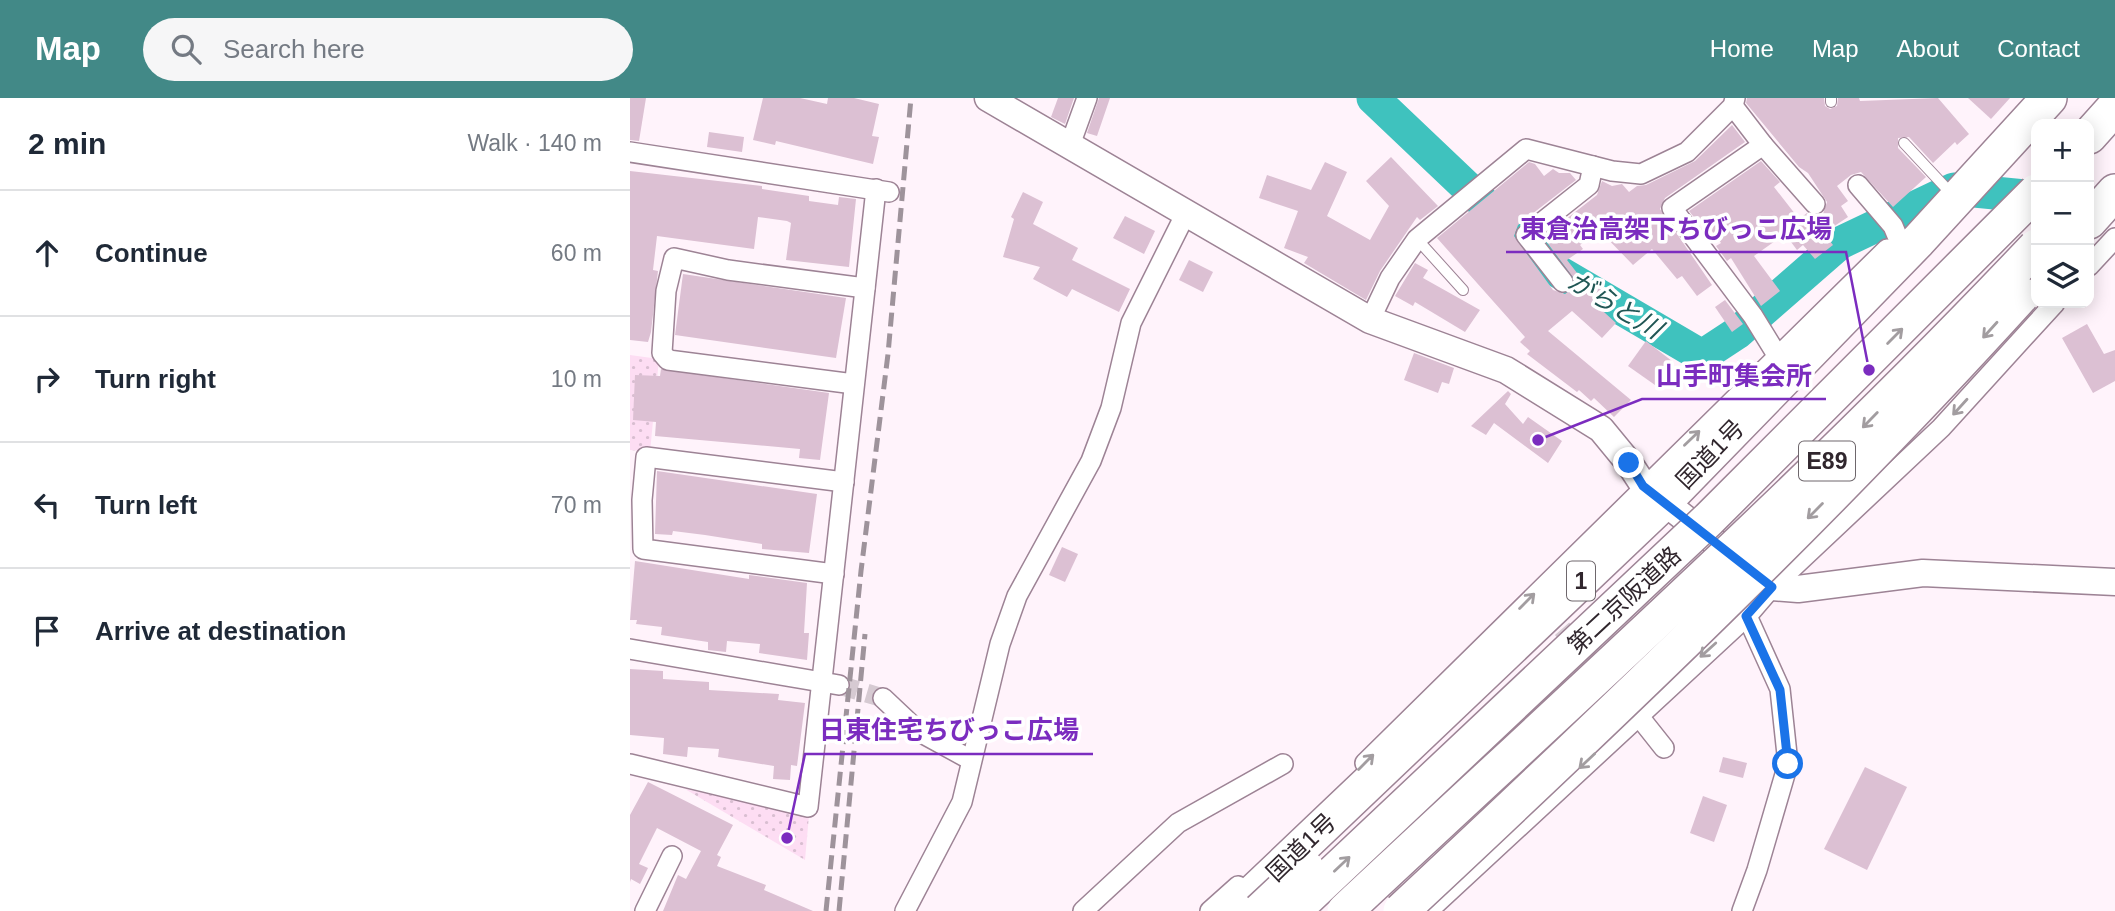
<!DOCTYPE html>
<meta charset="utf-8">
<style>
:root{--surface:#fff;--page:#f6f6f7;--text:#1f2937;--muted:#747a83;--line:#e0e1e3;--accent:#428987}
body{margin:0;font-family:Helvetica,"Noto Sans JP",sans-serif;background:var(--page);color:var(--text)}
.controls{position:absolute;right:21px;top:21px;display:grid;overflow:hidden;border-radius:14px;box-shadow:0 4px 18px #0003}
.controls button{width:63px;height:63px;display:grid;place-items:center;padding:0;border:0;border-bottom:2px solid var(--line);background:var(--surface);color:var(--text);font:35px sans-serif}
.stop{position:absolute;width:21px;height:21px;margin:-16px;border:5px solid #1a73e8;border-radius:50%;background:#fff}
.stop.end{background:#1a73e8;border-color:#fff;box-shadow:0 2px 7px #0008}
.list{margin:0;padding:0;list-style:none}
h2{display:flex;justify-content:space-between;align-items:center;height:91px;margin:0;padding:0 28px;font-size:30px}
h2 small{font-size:23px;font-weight:400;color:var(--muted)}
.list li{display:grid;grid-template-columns:46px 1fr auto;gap:21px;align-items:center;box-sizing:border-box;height:126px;padding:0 28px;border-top:2px solid var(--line)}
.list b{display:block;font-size:26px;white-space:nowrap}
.list em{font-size:23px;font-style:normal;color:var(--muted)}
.icon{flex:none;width:38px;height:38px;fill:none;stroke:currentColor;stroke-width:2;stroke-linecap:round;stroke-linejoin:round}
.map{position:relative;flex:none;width:1485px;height:813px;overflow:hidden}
header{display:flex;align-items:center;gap:42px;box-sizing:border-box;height:98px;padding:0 35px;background:var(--accent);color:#fff}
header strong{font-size:33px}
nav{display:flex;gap:38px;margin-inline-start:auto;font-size:24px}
.search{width:490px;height:63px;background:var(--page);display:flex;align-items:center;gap:18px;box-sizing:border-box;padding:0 24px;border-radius:38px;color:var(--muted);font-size:26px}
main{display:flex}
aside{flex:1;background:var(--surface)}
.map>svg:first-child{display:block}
.park{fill:url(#park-dots)}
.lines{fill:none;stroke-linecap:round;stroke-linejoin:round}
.river{stroke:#3fc2be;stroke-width:33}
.building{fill:#dcc0d3}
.street-tunnel{stroke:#d6cad2;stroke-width:19;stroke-dasharray:19 10;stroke-linecap:butt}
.lane-casing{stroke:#9d8395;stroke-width:12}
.street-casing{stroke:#9d8395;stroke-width:22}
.secondary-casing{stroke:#9d8395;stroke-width:29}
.highway-casing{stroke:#9d8395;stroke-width:38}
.lane{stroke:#fff;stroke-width:10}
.street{stroke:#fff;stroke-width:19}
.secondary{stroke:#fff;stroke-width:26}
.highway{stroke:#fff;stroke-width:35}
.rail{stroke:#9e939b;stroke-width:5;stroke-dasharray:14 7;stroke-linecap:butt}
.highway-bridge-casing{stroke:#9d8395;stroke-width:38;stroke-linecap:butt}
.highway-bridge{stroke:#fff;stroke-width:35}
.oneway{stroke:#a29da0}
.route{stroke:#1a73e8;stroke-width:9}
.labels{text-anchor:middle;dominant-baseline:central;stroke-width:7;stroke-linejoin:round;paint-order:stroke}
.shield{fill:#fff;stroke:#6e676c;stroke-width:2}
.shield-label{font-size:23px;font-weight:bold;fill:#30262d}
.street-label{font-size:24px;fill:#30262d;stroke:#fff}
.water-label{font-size:26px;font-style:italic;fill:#205654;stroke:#fff}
.leader{fill:none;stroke:#7b2cbf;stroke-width:2.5}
.callout-dot{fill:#7b2cbf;stroke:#fff;stroke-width:2.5}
.callout-label{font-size:26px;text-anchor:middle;font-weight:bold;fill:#7b2cbf;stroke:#fff;stroke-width:7;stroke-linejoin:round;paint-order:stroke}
</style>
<header>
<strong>Map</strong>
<div class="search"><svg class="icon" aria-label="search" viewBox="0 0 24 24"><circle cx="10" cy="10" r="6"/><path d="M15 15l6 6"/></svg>Search here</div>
<nav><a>Home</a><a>Map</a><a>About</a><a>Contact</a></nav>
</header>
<main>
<aside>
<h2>2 min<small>Walk · 140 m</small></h2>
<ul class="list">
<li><svg class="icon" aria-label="ahead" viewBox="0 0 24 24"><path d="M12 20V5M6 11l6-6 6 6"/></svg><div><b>Continue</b></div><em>60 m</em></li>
<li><svg class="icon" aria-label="right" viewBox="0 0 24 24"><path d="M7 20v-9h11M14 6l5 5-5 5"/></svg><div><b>Turn right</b></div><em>10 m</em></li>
<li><svg class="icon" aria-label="left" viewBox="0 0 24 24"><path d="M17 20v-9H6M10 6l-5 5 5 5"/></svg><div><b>Turn left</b></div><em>70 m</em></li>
<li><svg class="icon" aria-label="arrive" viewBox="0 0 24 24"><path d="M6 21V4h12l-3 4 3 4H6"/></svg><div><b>Arrive at destination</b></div></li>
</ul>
</aside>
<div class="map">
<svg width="1485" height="813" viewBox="0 0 1485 813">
<defs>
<pattern id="park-dots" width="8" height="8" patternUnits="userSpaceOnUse" patternTransform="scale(1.75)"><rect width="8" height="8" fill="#fdddf3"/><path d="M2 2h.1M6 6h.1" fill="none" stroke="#d9bed1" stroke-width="1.8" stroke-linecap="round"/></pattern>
</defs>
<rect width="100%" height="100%" fill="#fff3fb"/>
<g class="park">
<polygon points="0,257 29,261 20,354 0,352"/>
<polygon points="55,691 179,717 175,762"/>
</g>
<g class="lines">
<polyline class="river" points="743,0 922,170 1072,258 1107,235 1210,145 1309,98 1324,91 1406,99"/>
</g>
<g class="building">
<polygon points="0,0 16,0 9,43 0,42"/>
<polygon points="133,0 170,0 197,6 198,0 224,0 249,6 242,38 249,39 243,66 146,43 145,47 123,42"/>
<polygon points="428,0 444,0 435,26 421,19"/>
<polygon points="469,0 480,0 467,38 457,35"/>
<polygon points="1117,0 1194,0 1195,8 1200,11 1207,8 1208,0 1229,0 1230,3 1308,0 1339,36 1327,47 1325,44 1303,65 1279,39 1268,40 1268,50 1296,79 1263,109 1231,74 1221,77 1207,88 1218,103 1211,108 1218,119 1194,135 1203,147 1185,161 1173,147 1167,152 1155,136 1124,158 1150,193 1131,208 1101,160 1097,163 1086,148 1091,145 1072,120 1067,123 1059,113 1131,63 1150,84 1144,89 1169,121 1177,115 1187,118 1193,116 1197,104 1178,75 1169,69 1116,5"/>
<polygon points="1338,0 1380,0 1361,21"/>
<polygon points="1102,27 1115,44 1035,100 1030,111 1082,187 1067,198 1052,178 1047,181 1022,151 1003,167 969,132 950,147 953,151 937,162 958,189 965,183 975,194 963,204 986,225 972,240 942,213 918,233 1001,302 984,319 964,300 961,303 949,292 947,294 897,256 900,253 890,244 895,239 807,140 899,64 905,66 914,78 923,71 929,75 940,75 946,82 888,127 884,138 923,192 935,196 944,189 945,182 913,139 967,97 972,83 982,88 992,86 999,94 1007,88 1016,87 1065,63"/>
<polygon points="79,34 114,39 112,54 77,49"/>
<polygon points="761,59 808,108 790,122 787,119 750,173 736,202 674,165 678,159 654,150 668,113 629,100 637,77 681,92 695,64 717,74 697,118 740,142 759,108 736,83"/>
<polygon points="0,73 132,88 132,91 179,98 179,103 208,107 209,99 226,101 219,169 156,162 161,125 157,123 128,119 124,151 27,138 23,172 28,173 21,234 18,244 0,242"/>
<polygon points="393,94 413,104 403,126 448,150 442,162 500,191 489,214 442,191 437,199 403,181 410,169 373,159 384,121 381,119"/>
<polygon points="495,118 525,133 514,156 483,140"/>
<polygon points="559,162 583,174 573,194 549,182"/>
<polygon points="785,165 798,172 793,180 850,212 835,234 785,204 783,208 765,198"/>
<polygon points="53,176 216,200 206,260 45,237"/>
<polygon points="1095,202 1113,226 1102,234 1085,209"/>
<polygon points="1457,226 1474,256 1485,252 1485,283 1463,295 1432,240"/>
<polygon points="1016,243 1042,263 1025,287 998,268"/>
<polygon points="784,255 824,270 819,286 812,284 808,295 774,282"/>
<polygon points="31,271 199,295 190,362 169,360 170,351 25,338 26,324 3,322 5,277 30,278"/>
<polygon points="878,293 881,296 875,306 893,326 898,319 932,343 918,365 864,325 856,337 841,328"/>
<polygon points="27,373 187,396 179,455 132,451 132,446 75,437 43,433 42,437 25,436"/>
<polygon points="432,449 448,456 435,484 419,477"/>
<polygon points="5,463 119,481 119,477 177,485 174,535 179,535 177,562 129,555 130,546 97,543 96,554 78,552 78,544 31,537 32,529 6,526 7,522 0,522"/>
<polygon points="0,571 33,573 33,581 79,584 79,592 149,596 148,602 175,605 167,668 161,667 160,682 143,681 144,668 88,659 89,651 58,649 57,659 33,656 34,640 0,637"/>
<polygon points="1093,659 1117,665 1113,680 1089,674"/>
<polygon points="1235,669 1277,689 1237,772 1194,751"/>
<polygon points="18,684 103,727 87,757 91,759 87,768 136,787 134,792 183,813 33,813 48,777 56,781 71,753 27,730 9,766 18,770 10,786 1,781 0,784 0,717"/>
<polygon points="1073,698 1097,707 1084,744 1060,735"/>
</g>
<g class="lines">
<g class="street-tunnel">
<polyline points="913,509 976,581"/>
<polyline points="209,587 253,600"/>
</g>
<defs>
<g id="lane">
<polyline points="1201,0 1201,4"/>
<polyline points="1274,45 1316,90"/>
<polyline points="787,141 833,192"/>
</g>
<g id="street">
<polyline points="1103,8 1133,47 1042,110 1123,218 1147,257"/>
<polyline points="440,47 457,0"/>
<polyline points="1133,47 1185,106"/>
<polyline points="0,54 259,94"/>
<polyline points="1228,87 1263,128 1268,140"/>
<polyline points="1459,168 1485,140"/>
<polyline points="933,184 896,137 959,87 963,68"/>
<polyline points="740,222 760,180 787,141 896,51 982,73 1011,76 1057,54 1103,8 1105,0"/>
<polyline points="224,286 38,262 32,255 36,193 44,160 98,172 235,190"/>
<polyline points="204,476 13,451 12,402 16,359 214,384"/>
<polyline points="0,551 209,587"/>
<polyline points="253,600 288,633 341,662"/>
<polyline points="1007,616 1034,650"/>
<polyline points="735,665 1257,151"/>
<polyline points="0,666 178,709 246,91"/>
<polyline points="15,813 42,758"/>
<polyline points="275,813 332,704 370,546 387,498 461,363 481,310 501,225 556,115"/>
<polyline points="453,813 548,725 653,666"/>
<polyline points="580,813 608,788"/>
<polyline points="798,813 1117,518 1142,489 1311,330 1425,205"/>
<polyline points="1112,813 1127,772 1158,666 1150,591 1117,518"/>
</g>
<polyline id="secondary" points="358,0 740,222 876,272 971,331 999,365 1014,388 1142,489 1168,491 1293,475 1485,484"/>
<g id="highway">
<polyline points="1459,38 1485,9"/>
<polyline points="1459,123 1485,94"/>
<polyline points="604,813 1034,404 1288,143 1419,0"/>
</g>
</defs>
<use href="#lane" class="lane-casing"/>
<use href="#street" class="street-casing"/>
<use href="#secondary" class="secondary-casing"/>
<use href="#highway" class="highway-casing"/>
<use href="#lane" class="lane"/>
<use href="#street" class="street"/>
<use href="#secondary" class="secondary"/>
<use href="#highway" class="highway"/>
<g class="rail">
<polyline points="196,813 231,473 258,256 281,0"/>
<polyline points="209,813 235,536"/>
</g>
<defs>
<g id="highway-bridge">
<polyline points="630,813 676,770"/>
<polyline points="663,813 1079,421 1406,94"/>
<path d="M 715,813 C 948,595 1186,382 1406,149"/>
<path d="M 771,813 C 984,614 1196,413 1392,197"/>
</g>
</defs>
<use href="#highway-bridge" class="highway-bridge-casing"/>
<use href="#highway-bridge" class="highway-bridge"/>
</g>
<defs><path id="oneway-shaft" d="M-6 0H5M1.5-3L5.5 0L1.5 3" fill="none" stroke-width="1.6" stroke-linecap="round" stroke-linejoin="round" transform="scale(1.75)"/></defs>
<g class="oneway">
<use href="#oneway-shaft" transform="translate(1360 232) rotate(132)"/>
<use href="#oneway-shaft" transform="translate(1265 238) rotate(-45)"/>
<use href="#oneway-shaft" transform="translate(1330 309) rotate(132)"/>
<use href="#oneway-shaft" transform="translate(1240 322) rotate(134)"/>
<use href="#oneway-shaft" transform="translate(1062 340) rotate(-44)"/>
<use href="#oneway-shaft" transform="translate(1185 413) rotate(135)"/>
<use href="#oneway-shaft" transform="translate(897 503) rotate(-45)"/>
<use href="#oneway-shaft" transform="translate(1078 552) rotate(138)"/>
<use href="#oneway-shaft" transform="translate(957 663) rotate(137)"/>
<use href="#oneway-shaft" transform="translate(736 664) rotate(-45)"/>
<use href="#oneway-shaft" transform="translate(712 766) rotate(-43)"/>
</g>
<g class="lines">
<polyline class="route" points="999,365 1013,388 1142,489 1116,518 1150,592 1158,666"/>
</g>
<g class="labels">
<g class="shield">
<rect x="1169" y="343.5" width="56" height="39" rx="5"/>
<rect x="937" y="463.5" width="28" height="39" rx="5"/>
</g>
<g class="shield-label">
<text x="1197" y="363">E89</text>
<text x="951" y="483">1</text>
</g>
<g class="street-label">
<text transform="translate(1080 356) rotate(-46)">国道1号</text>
<text transform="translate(994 502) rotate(-43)">第二京阪道路</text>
<text transform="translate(671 749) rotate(-44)">国道1号</text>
</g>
<g class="water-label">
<text transform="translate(985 207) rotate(31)">がらと川</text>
</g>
</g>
<path class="leader" d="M1239 272L1216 154H876M908 342L1012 301H1196M157 740L175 656H463"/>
<g class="callout-dot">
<circle cx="1239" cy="272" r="7"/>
<circle cx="908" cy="342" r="7"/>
<circle cx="157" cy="740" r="7"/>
</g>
<g class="callout-label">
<text x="1046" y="140">東倉治高架下ちびっこ広場</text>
<text x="1104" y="287">山手町集会所</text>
<text x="319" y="641">日東住宅ちびっこ広場</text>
</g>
</svg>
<div class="controls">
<button>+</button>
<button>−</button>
<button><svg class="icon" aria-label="layers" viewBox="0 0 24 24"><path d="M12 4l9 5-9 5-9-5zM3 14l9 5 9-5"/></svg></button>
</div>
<div class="stop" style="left:1158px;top:666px"></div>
<div class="stop end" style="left:999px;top:365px"></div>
</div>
</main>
